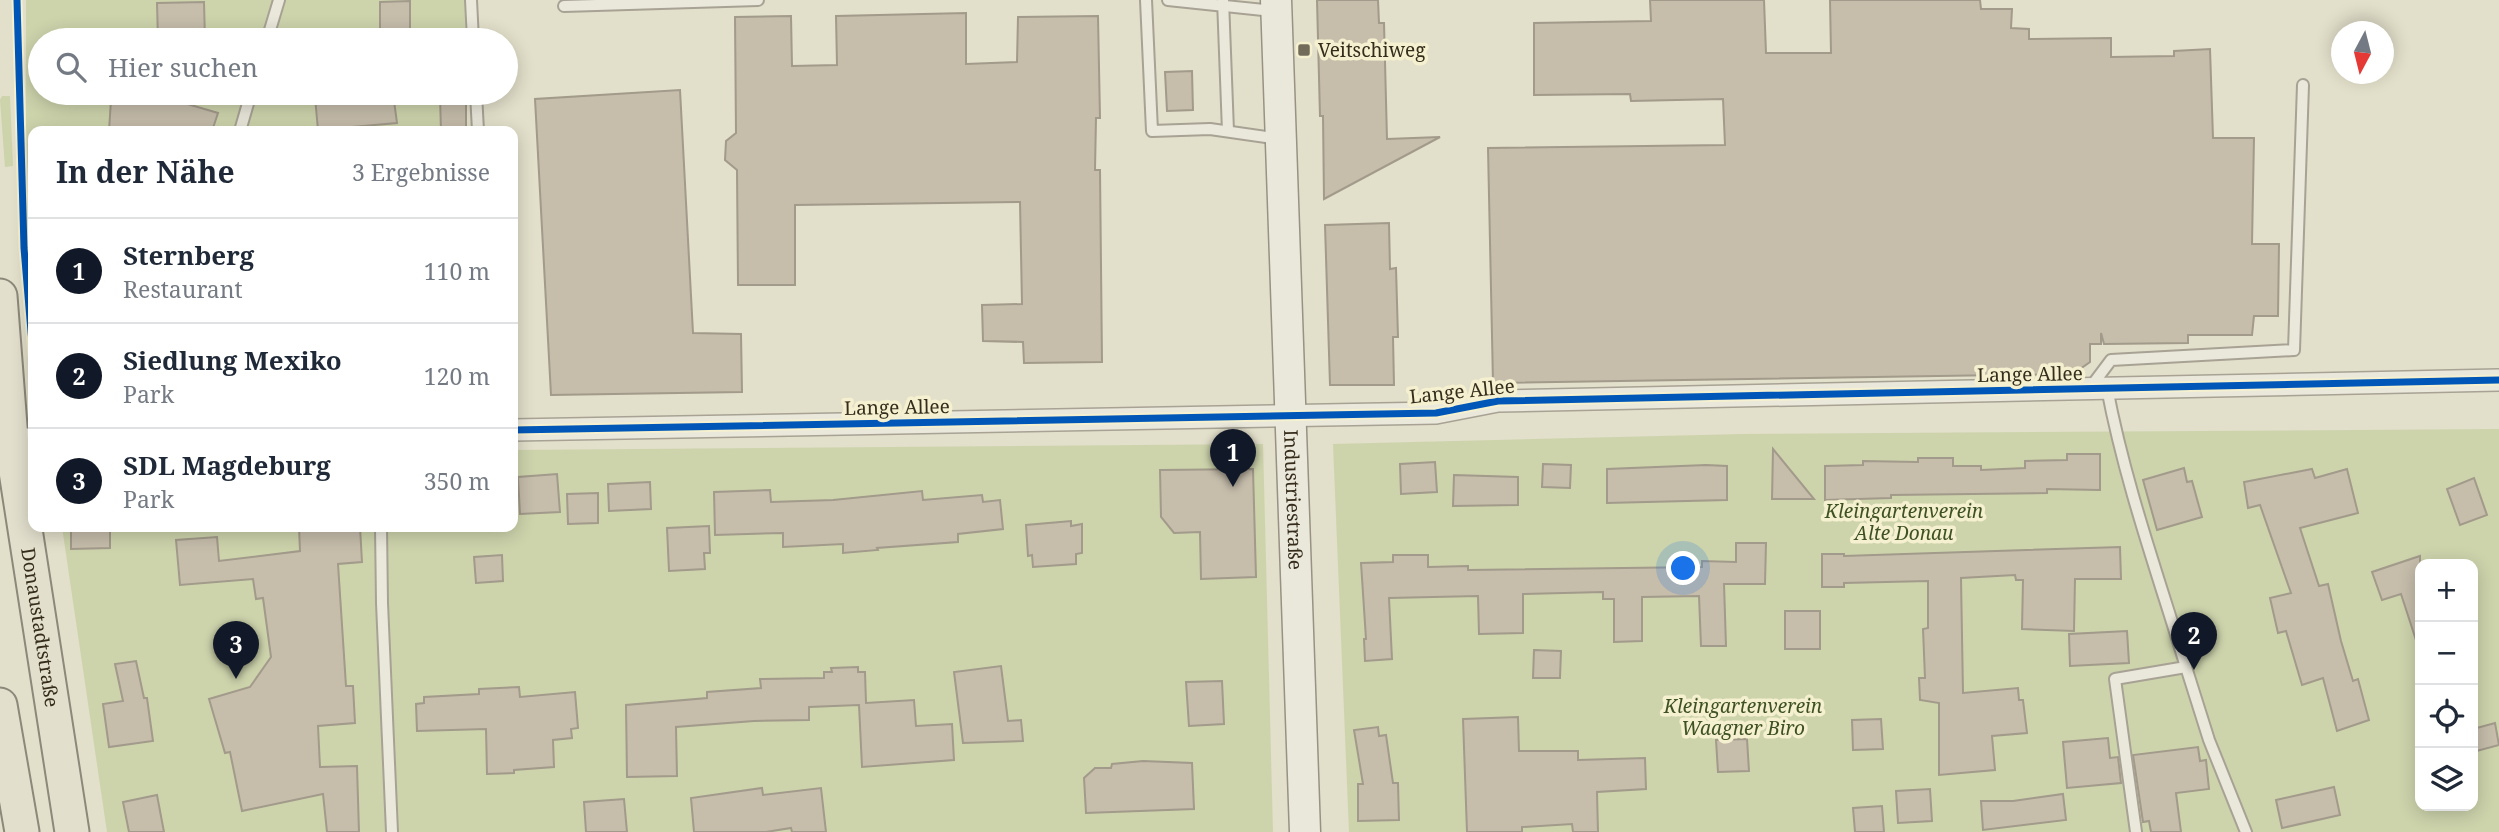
<!DOCTYPE html>
<html lang="de">
<meta charset="utf-8">
<style>
:root{--surface:#fff;--page:#f2f2f3;--text:#1f2937;--muted:#747a83;--line:#e0e1e3;--accent:#111827}
body{margin:0;font-family:"Noto Serif",serif;background:var(--page);color:var(--text)}
.controls{position:absolute;right:21px;bottom:21px;display:grid;overflow:hidden;border-radius:14px;box-shadow:0 4px 18px #0003}
.controls button{width:63px;height:63px;display:grid;place-items:center;padding:0;border:0;border-bottom:2px solid var(--line);background:var(--surface);color:var(--text);font:35px sans-serif}
.compass{position:absolute;left:2331px;top:21px;width:63px;height:63px;border-radius:50%;background:var(--surface);box-shadow:0 4px 18px #0003;rotate:187deg}
.you{position:absolute;left:1684px;top:569px;width:24px;height:24px;margin:-18px;border:5px solid #fff;border-radius:50%;background:#1a73e8;box-shadow:0 0 0 10px #1a73e833}
.badge{display:grid;place-items:center;width:46px;height:46px;border-radius:50%;background:var(--accent);color:#fff;font-size:23px;font-weight:700}
.pin{position:absolute;translate:-50% -58px;filter:drop-shadow(0 2px 4px #0008)}
.pin::after{content:'';position:absolute;top:37px;width:24px;height:21px;background:inherit;clip-path:polygon(0 0,100% 0,50% 100%)}
.list{margin:0;padding:0;list-style:none}
h2{display:flex;justify-content:space-between;align-items:center;height:91px;margin:0;padding:0 28px;font-size:30px}
h2 small{font-size:23px;font-weight:400;color:var(--muted)}
.list li{display:grid;grid-template-columns:46px 1fr auto;gap:21px;align-items:center;box-sizing:border-box;height:105px;padding:0 28px;border-top:2px solid var(--line)}
.list b{display:block;font-size:26px;white-space:nowrap}
.list p{margin:0;font-size:23px;white-space:nowrap;color:var(--muted)}
.list em{font-size:23px;font-style:normal;color:var(--muted)}
.icon{flex:none;width:38px;height:38px;fill:none;stroke:currentColor;stroke-width:2;stroke-linecap:round;stroke-linejoin:round}
.map{position:relative;flex:none;width:2499px;height:832px;overflow:hidden}
.search{position:absolute;background:var(--surface);box-shadow:0 4px 18px #0003;left:28px;top:28px;width:490px;height:77px;display:flex;align-items:center;gap:18px;box-sizing:border-box;padding:0 24px;border-radius:38px;color:var(--muted);font-size:26px}
.panel{position:absolute;background:var(--surface);box-shadow:0 4px 18px #0003;left:28px;top:126px;width:490px;height:406px;border-radius:14px}
.map>svg:first-child{display:block}
.green{fill:#cdd4ac;fill-rule:evenodd}
.building{fill:#c6bdab;stroke:#a29a8a;stroke-width:2}
.lines{fill:none;stroke-linecap:round;stroke-linejoin:round}
.lane-casing{stroke:#a7a294;stroke-width:14}
.street-casing{stroke:#a7a294;stroke-width:24}
.secondary-casing{stroke:#979283;stroke-width:33}
.primary-casing{stroke:#8c887a;stroke-width:37}
.lane{stroke:#eae8db;stroke-width:10}
.street{stroke:#eae8db;stroke-width:21}
.secondary{stroke:#eae8db;stroke-width:30}
.primary{stroke:#e2dfcd;stroke-width:33}
.cycleway-casing{stroke:#f5f0cf;stroke-width:11}
.cycleway{stroke:#0057b8;stroke-width:7}
.poi-dot{fill:#726b59;stroke:#f5f0cf;stroke-width:2.5}
.labels{text-anchor:middle;dominant-baseline:central;stroke-width:7;stroke-linejoin:round;paint-order:stroke}
.poi-label{font-size:19px;fill:#352c1c;stroke:#f5f0cf;text-anchor:start}
.street-label{font-size:19px;fill:#352c1c;stroke:#f5f0cf}
.park-label{font-size:19px;font-style:italic;fill:#3e5123;stroke:#f5f0cf}
</style>
<div class="map">
<svg width="2499" height="832" viewBox="0 0 2499 832">
<rect width="100%" height="100%" fill="#e2dfca"/>
<g class="green">
<polygon points="26,0 466,0 465,40 40,40 40,93 466,93 466,131 33,131 33,270 26,142"/>
<polygon points="2,96 10,96 13,166 5,167 0,100"/>
<path d="M 2499,429 L 2499,832 L 1349,832 L 1333,444 L 1743,434 ZM 2420,564 L 2473,564 L 2473,806 L 2420,806 Z"/>
<polygon points="1263,444 1273,832 107,832 62,527 513,527 513,450"/>
</g>
<g class="building">
<polygon points="1317,0 1378,0 1379,23 1384,23 1387,139 1440,137 1324,199 1323,116 1320,116"/>
<polygon points="1650,0 1764,0 1766,53 1831,53 1830,0 1980,0 1981,9 2012,9 2011,28 2029,29 2029,39 2111,38 2111,57 2174,56 2174,51 2210,49 2213,138 2254,138 2252,244 2279,244 2278,316 2254,316 2252,335 2188,335 2188,343 2104,344 2101,333 2101,344 2090,344 2090,362 2073,374 1493,383 1488,148 1725,145 1723,99 1631,101 1630,94 1534,95 1534,23 1651,21"/>
<polygon points="410,1 410,37 380,38 380,2"/>
<polygon points="204,2 205,40 158,40 157,3"/>
<polygon points="966,13 966,64 1017,62 1018,17 1098,16 1100,118 1096,118 1095,170 1100,170 1102,362 1024,363 1023,342 983,341 982,305 1022,304 1020,202 795,205 795,285 738,285 737,170 725,160 726,141 736,133 735,17 791,16 792,66 837,65 836,16"/>
<polygon points="1192,71 1193,110 1167,111 1165,72"/>
<polygon points="680,90 693,333 741,334 742,392 551,395 535,99"/>
<polygon points="365,93 393,93 397,123 318,130 315,97"/>
<polygon points="440,96 466,96 466,131 441,131"/>
<polygon points="111,100 173,104 174,100 218,113 212,131 109,131"/>
<polygon points="1389,223 1390,269 1396,268 1398,337 1393,337 1394,385 1330,385 1325,225"/>
<polygon points="1773,449 1814,499 1772,499"/>
<polygon points="2067,454 2100,454 2100,490 2047,489 2047,493 1891,495 1891,498 1825,500 1825,466 1863,465 1863,461 1918,462 1918,458 1953,458 1953,466 1981,466 1981,470 2025,468 2025,461 2067,460"/>
<polygon points="1435,462 1437,492 1401,494 1400,464"/>
<polygon points="1543,464 1571,465 1570,488 1542,487"/>
<polygon points="1706,465 1727,466 1727,500 1607,503 1607,469"/>
<polygon points="2184,468 2187,482 2192,481 2202,517 2157,530 2143,480"/>
<polygon points="1253,469 1256,577 1201,579 1200,532 1174,533 1161,517 1160,470"/>
<polygon points="2312,469 2315,478 2347,469 2358,513 2300,528 2319,586 2328,584 2341,641 2353,681 2358,679 2369,720 2337,731 2323,678 2302,685 2286,631 2278,633 2270,598 2291,593 2260,505 2248,508 2244,482"/>
<polygon points="557,474 560,512 520,514 518,477"/>
<polygon points="1454,475 1518,477 1518,505 1453,506"/>
<polygon points="2474,478 2487,515 2460,525 2447,489"/>
<polygon points="650,482 651,509 609,511 608,484"/>
<polygon points="770,490 771,502 833,500 922,491 923,500 982,495 983,502 1000,500 1003,529 958,534 958,542 877,548 878,550 843,553 843,544 783,547 783,533 715,535 714,492"/>
<polygon points="598,493 598,523 568,524 567,494"/>
<polygon points="1071,521 1071,526 1082,524 1082,553 1076,554 1076,564 1033,567 1032,555 1028,556 1026,525"/>
<polygon points="709,526 710,553 704,553 705,569 669,571 667,528"/>
<polygon points="71,527 110,527 110,548 71,549"/>
<polygon points="299,527 360,527 362,562 338,564 346,686 353,686 355,723 318,726 320,767 357,766 359,832 327,832 323,794 242,811 230,752 225,753 209,699 250,687 271,657 263,598 256,599 253,579 180,585 176,540 217,537 219,561 300,551"/>
<polygon points="1736,543 1766,543 1765,584 1724,584 1726,646 1701,646 1699,596 1642,597 1642,641 1614,642 1614,599 1603,599 1603,592 1523,594 1523,633 1479,634 1478,596 1389,598 1392,659 1365,661 1364,639 1366,639 1361,563 1393,562 1393,555 1428,555 1428,567 1468,566 1468,570 1702,567 1702,561 1736,562"/>
<polygon points="2120,547 2121,579 2075,579 2074,631 2022,629 2023,580 2016,580 2015,575 1961,578 1963,693 2018,688 2019,700 2023,700 2027,733 1992,736 1995,770 1939,775 1939,703 1920,700 1919,678 1925,678 1923,629 1928,628 1928,581 1844,583 1844,587 1822,587 1822,554 1844,554 1844,556"/>
<polygon points="502,555 503,581 476,583 474,557"/>
<polygon points="2420,556 2420,639 2416,640 2401,594 2382,600 2372,572"/>
<rect x="1785" y="611" width="35" height="38"/>
<polygon points="2127,631 2129,663 2070,666 2069,634"/>
<polygon points="1534,650 1561,651 1560,678 1533,678"/>
<polygon points="136,661 144,698 147,698 153,741 109,747 103,704 123,701 115,664"/>
<polygon points="1001,666 1008,721 1021,720 1023,741 963,743 954,672"/>
<polygon points="858,667 858,672 865,672 866,703 914,700 916,726 952,724 954,760 862,767 859,705 809,707 809,720 754,721 676,727 677,776 627,777 626,705 707,698 707,692 761,688 760,679 824,678 824,672 832,672 831,668"/>
<polygon points="1222,681 1224,724 1189,726 1186,682"/>
<polygon points="519,687 520,697 575,692 578,728 571,729 572,738 553,740 554,767 514,770 514,773 487,774 486,729 417,731 416,704 424,703 424,697 479,694 479,689"/>
<polygon points="1518,717 1519,751 1578,751 1578,760 1645,758 1646,789 1597,792 1598,832 1573,832 1572,824 1522,827 1522,832 1467,832 1463,719"/>
<polygon points="1881,719 1883,749 1853,750 1852,720"/>
<polygon points="2495,723 2499,745 2473,752 2473,729"/>
<polygon points="1378,727 1379,736 1386,735 1393,783 1398,783 1399,820 1358,821 1358,784 1363,784 1354,730"/>
<polygon points="2108,738 2110,758 2118,757 2121,783 2067,788 2063,742"/>
<polygon points="1747,739 1749,771 1718,772 1716,740"/>
<polygon points="2198,747 2200,761 2206,760 2209,789 2176,793 2181,832 2151,832 2149,821 2143,822 2133,755"/>
<polygon points="1143,761 1192,763 1194,809 1086,813 1084,778 1095,768 1111,768 1112,764"/>
<polygon points="2334,787 2340,815 2282,828 2276,800"/>
<polygon points="762,788 763,795 821,788 826,832 792,832 791,828 766,832 694,832 691,798"/>
<polygon points="1930,789 1932,821 1898,823 1896,791"/>
<polygon points="2063,794 2066,820 1983,830 1981,801 2013,801"/>
<polygon points="157,795 164,832 129,832 123,802"/>
<polygon points="624,799 627,832 586,832 584,802"/>
<polygon points="1882,806 1884,832 1855,832 1853,808"/>
</g>
<g class="lines">
<defs>
<g id="lane">
<polyline points="471,0 473,40"/>
<polyline points="1146,0 1152,131 1210,129 1280,139"/>
<polyline points="1168,0 1273,11"/>
<polyline points="1223,0 1228,131"/>
<polyline points="564,6 758,0"/>
<polyline points="267,40 279,0"/>
<polyline points="476,93 478,131"/>
<polyline points="240,131 251,93"/>
<polyline points="2090,388 2111,360 2294,350 2303,85"/>
<path d="M 2107,388 C 2125,483 2158,575 2186,667 L 2115,679 L 2136,832"/>
<polyline points="381,527 382,603 392,832"/>
<polyline points="2186,667 2209,740 2246,832"/>
</g>
<g id="street">
<polyline points="513,430 1436,413 1498,401 2499,380"/>
<polyline points="0,439 33,439"/>
</g>
<g id="secondary">
<path id="s1" d="M 1276,0 L 1305,832"/>
</g>
<g id="primary">
<path id="s2" d="M 0,296 L 11,439 L 72,832"/>
<polyline points="0,705 22,832"/>
</g>
</defs>
<use href="#lane" class="lane-casing"/>
<use href="#street" class="street-casing"/>
<use href="#secondary" class="secondary-casing"/>
<use href="#primary" class="primary-casing"/>
<use href="#lane" class="lane"/>
<use href="#street" class="street"/>
<use href="#secondary" class="secondary"/>
<use href="#primary" class="primary"/>
<defs>
<g id="cycleway">
<polyline points="17,0 24,248 33,355"/>
<polyline points="513,430 1436,413 1498,401 2499,380"/>
</g>
</defs>
<use href="#cycleway" class="cycleway-casing"/>
<use href="#cycleway" class="cycleway"/>
</g>
<rect class="poi-dot" x="1297" y="43" width="14" height="14" rx="3.5"/>
<g class="labels">
<g class="poi-label">
<text x="1318" y="50">Veitschiweg</text>
</g>
<g class="street-label">
<text transform="translate(2030 374) rotate(-1)">Lange Allee</text>
<text transform="translate(1462 391) rotate(-6)">Lange Allee</text>
<text transform="translate(897 407) rotate(-1)">Lange Allee</text>
<text stroke="none"><textPath href="#s1" startOffset="500">Industriestraße</textPath></text>
<text stroke="none"><textPath href="#s2" startOffset="334">Donaustadtstraße</textPath></text>
</g>
<g class="park-label">
<text x="1904" y="511">Kleingartenverein<tspan x="1904" dy="22">Alte Donau</tspan></text>
<text x="1743" y="706">Kleingartenverein<tspan x="1743" dy="22">Waagner Biro</tspan></text>
</g>
</g>
</svg>
<div class="controls">
<button>+</button>
<button>−</button>
<button><svg class="icon" aria-label="locate" viewBox="0 0 24 24"><circle cx="12" cy="12" r="6"/><path d="M12 2v4M12 18v4M2 12h4M18 12h4"/></svg></button>
<button><svg class="icon" aria-label="layers" viewBox="0 0 24 24"><path d="M12 4l9 5-9 5-9-5zM3 14l9 5 9-5"/></svg></button>
</div>
<svg class="compass" viewBox="-18 -18 36 36"><path d="M0-13l5 13h-10z" fill="#e53935"/><path d="M0 13l5-13h-10z" fill="#747a83"/></svg>
<div class="you"></div>
<div class="pin badge" style="left:1233px;top:487px">1</div>
<div class="pin badge" style="left:2194px;top:670px">2</div>
<div class="pin badge" style="left:236px;top:679px">3</div>
<div class="search"><svg class="icon" aria-label="search" viewBox="0 0 24 24"><circle cx="10" cy="10" r="6"/><path d="M15 15l6 6"/></svg>Hier suchen</div>
<section class="panel">
<h2>In der Nähe<small>3 Ergebnisse</small></h2>
<ul class="list">
<li><span class="badge">1</span><div><b>Sternberg</b><p>Restaurant</p></div><em>110 m</em></li>
<li><span class="badge">2</span><div><b>Siedlung Mexiko</b><p>Park</p></div><em>120 m</em></li>
<li><span class="badge">3</span><div><b>SDL Magdeburg</b><p>Park</p></div><em>350 m</em></li>
</ul>
</section>
</div>
